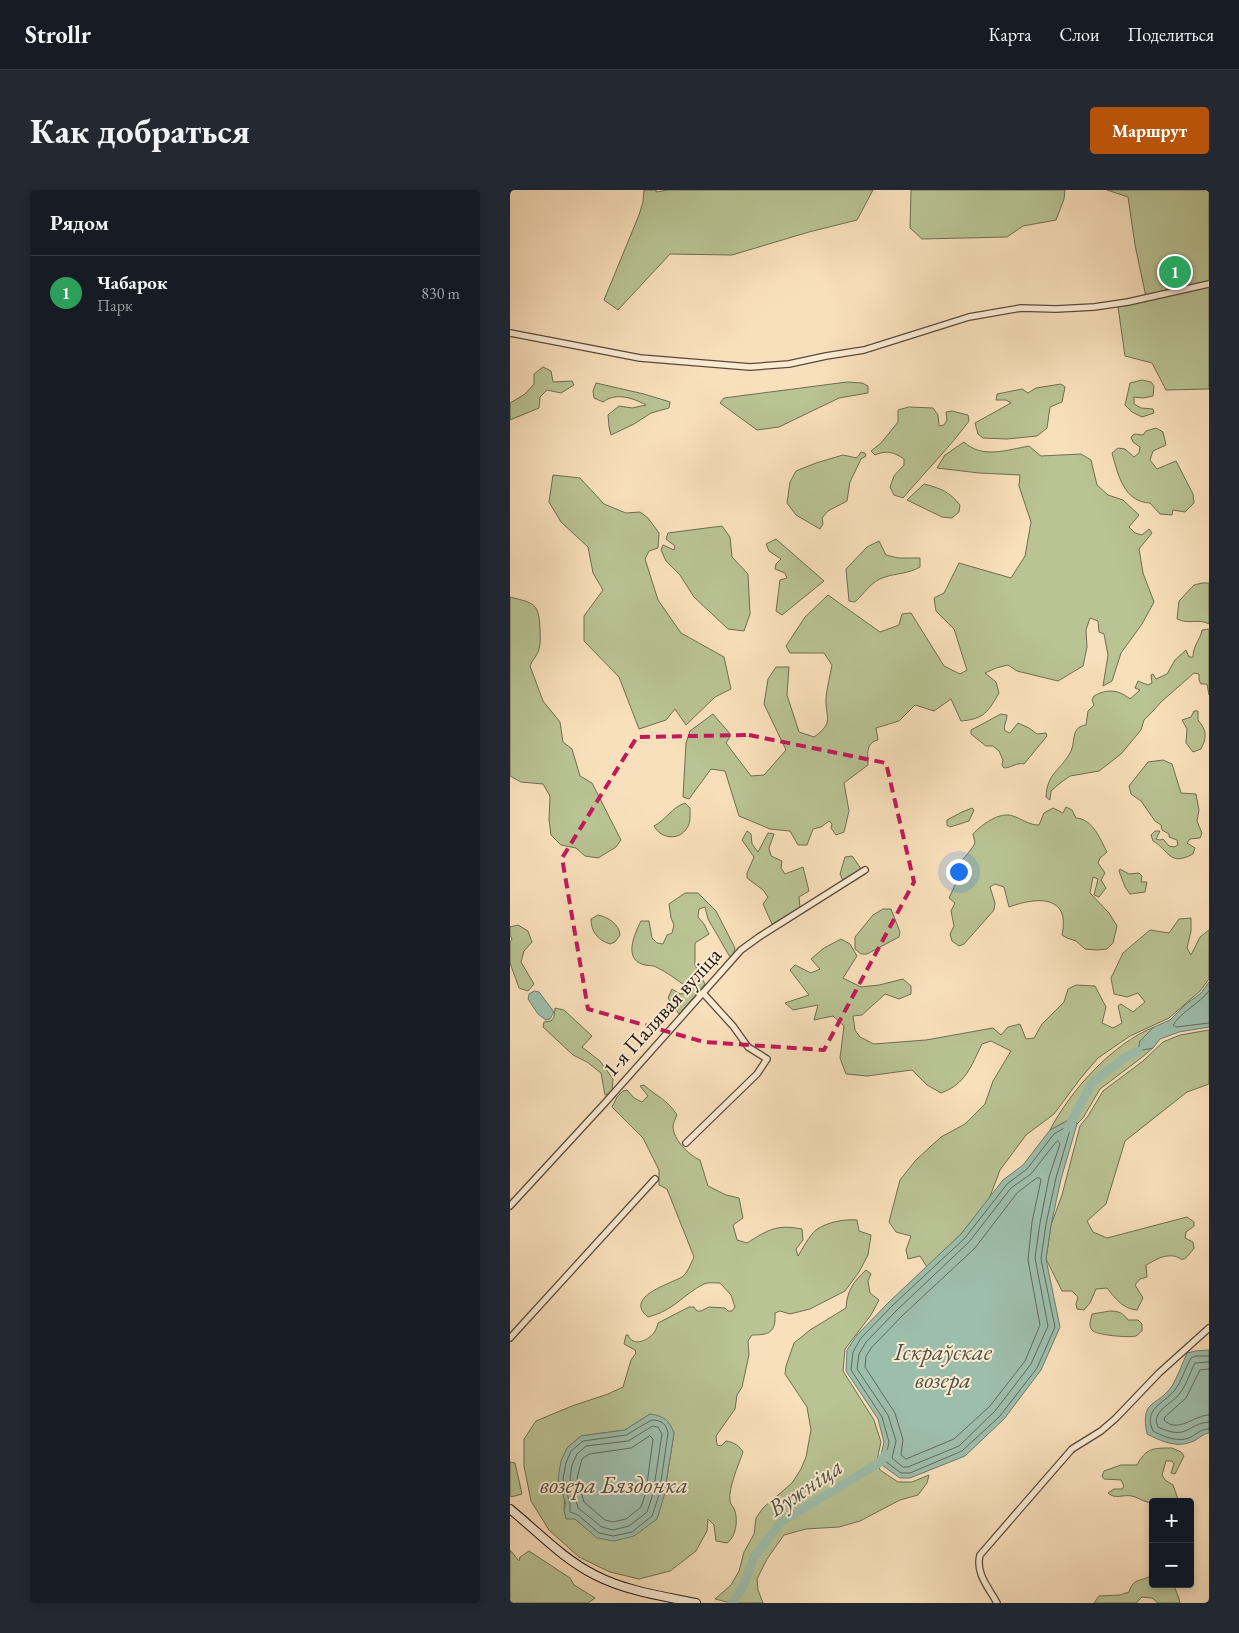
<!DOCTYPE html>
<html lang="ru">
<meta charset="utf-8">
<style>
:root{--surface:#171b24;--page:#242831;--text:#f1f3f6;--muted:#9ea1a6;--line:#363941;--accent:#b45309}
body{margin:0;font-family:"EB Garamond",serif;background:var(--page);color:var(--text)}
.controls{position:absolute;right:15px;bottom:15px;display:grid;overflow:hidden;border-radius:5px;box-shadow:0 2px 8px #0003}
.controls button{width:45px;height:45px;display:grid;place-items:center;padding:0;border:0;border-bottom:1px solid var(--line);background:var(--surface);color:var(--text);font:25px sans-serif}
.you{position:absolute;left:448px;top:681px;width:18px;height:18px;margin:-12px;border:4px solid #fff;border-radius:50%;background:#1a73e8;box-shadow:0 0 0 8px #1a73e833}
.badge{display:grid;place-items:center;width:32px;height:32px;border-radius:50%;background:var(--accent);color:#fff;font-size:16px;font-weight:700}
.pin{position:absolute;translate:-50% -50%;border:2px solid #fff;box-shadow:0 1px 5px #0006}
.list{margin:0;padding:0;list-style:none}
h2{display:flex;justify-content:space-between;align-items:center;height:65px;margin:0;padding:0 20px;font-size:21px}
h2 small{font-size:16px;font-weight:400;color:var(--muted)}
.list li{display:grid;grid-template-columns:32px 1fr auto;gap:15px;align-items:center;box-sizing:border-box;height:75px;padding:0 20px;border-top:1px solid var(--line)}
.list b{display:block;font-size:19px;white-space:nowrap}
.list p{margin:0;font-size:16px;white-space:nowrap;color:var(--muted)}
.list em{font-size:16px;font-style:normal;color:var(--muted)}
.map{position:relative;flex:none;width:699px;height:1413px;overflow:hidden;border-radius:5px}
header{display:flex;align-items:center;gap:30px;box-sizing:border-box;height:70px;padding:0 25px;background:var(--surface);border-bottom:1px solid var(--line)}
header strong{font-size:24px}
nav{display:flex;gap:28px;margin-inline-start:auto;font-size:18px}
.intro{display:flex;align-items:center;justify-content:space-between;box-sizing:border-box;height:120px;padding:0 30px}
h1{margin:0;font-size:35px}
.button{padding:12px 22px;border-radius:5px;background:var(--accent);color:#fff;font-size:18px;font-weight:700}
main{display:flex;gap:30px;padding:0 30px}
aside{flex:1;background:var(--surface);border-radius:5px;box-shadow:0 2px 8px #0003}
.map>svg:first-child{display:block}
.green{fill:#b9c394;stroke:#6e6e52;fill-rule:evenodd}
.water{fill:#9ebeac;stroke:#6d7c6e}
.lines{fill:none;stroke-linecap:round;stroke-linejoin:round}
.shore{stroke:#606b5e;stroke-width:1}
.river{stroke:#9ebeac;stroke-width:9}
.street-casing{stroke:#584a3c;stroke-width:8}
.secondary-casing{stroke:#231811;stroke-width:10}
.street{stroke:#fbebd3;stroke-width:5.5}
.secondary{stroke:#fbebd3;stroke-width:8}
.marked{fill:none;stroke:#c2185b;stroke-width:4;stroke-dasharray:10 6;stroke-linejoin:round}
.labels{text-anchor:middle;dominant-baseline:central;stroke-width:4;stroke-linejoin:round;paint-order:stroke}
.street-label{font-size:22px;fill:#231811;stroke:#fbebd3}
.water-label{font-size:24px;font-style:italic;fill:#4e5247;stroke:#fbebd3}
</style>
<header>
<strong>Strollr</strong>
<nav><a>Карта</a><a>Слои</a><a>Поделиться</a></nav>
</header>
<div class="intro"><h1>Как добраться</h1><a class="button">Маршрут</a></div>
<main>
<aside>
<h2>Рядом<small></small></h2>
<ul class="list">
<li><span class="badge" style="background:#2e9e5b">1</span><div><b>Чабарок</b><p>Парк</p></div><em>830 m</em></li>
</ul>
</aside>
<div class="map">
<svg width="699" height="1413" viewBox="0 0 699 1413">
<rect width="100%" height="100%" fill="#f9e0bc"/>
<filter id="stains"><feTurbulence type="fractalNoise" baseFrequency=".004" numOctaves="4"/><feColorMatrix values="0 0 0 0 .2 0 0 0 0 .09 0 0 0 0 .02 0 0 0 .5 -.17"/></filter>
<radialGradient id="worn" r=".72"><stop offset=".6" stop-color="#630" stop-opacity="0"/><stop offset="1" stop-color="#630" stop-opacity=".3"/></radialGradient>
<g class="green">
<polygon points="134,0 146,0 146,2 158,0 363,0 347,30 299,42 222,65 160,64 108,120 94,110 129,25 133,12"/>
<polygon points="401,0 555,0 554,9 546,30 513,36 497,47 412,49 400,38"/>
<polygon points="597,0 699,0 699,199 656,200 642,173 615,166 608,117 636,107 625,55 618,7"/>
<polygon points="33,177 41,181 43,192 62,191 64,195 51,203 37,200 30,207 29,218 0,230 0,213 15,204 24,194 24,184"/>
<polygon points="632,190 641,192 644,196 643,206 633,208 624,207 624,214 631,218 643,219 644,223 632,227 622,222 615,215 620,193"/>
<polygon points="337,192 352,193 358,196 358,203 329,208 269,237 247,240 210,213 214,208"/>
<path d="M 86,193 L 134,204 L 160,212 L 159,218 L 141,223 L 124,234 L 101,245 L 99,237 L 98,225 L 109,216 L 122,218 L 136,215 C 123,208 106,202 93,212 L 84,208 L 83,201 Z"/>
<polygon points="551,194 555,197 552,212 540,217 537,238 527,246 497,249 473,248 468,244 465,233 501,213 496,210 486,210 487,204 512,199 518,203 526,198"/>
<path d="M 399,217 L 423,218 L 428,225 L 429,236 L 434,235 L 437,230 L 436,222 L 442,221 L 458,225 L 459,231 C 439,258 415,282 393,308 L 384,305 L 380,297 L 384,286 L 394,275 L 394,269 C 384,262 376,260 365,265 L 361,261 L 371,253 L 388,232 L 388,220 Z"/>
<path d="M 646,238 L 653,242 L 656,255 L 643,261 L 640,270 L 647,279 L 666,271 L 683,304 L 684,313 L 675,322 L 663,320 L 662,325 L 650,324 L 640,313 C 614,312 608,285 602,263 L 608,258 L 615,259 L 624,267 L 629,263 L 630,257 L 623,252 L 621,247 L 624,244 L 633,245 L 636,241 Z"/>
<path d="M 454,252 C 472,269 497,260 519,256 L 531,266 L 571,264 L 581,270 L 587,295 L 598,305 L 613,310 L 629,325 L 619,337 L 625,343 L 632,345 L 639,339 L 642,343 L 629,359 L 633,383 L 644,412 L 632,434 L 611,463 L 602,491 L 593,496 L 598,465 L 594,444 L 589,442 L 588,431 L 580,428 L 576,440 L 577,457 L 573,476 L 548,491 L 507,481 L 498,475 L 486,478 L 475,483 L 486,492 L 489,503 C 478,522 474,529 451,531 L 441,509 L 424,521 L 405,515 L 389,531 L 366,538 L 368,550 C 355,553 358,565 358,575 L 334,593 L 339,621 L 334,642 L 326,645 L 321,638 L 322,634 L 319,631 L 311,637 L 303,639 L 297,655 L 288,655 L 280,641 L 260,639 L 229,626 L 215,581 L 201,579 L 179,609 L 173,607 L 176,553 L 180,541 L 203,524 L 221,545 L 216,553 L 241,586 L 254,585 L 276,560 L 254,514 L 258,489 L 266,477 L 279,477 L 277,505 L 289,542 L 304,547 C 325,532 315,528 316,508 C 317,497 320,486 322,475 L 314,463 L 280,463 L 276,456 L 295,427 L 318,405 L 370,442 L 389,435 L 392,424 L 401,423 L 434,476 L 450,484 L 457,480 L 444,439 L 426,421 L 424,408 L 434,403 L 449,373 L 501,388 L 515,366 L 521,332 L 509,296 L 510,285 L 469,283 L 427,278 L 435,265 Z"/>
<polygon points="351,262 355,263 356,266 351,269 340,292 337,311 318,321 312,328 313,334 310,339 286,325 277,313 280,292 286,281 306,273 333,265 347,268"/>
<polygon points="43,285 70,288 94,314 116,323 130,322 138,328 149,343 148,358 139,361 135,369 148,410 171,443 214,467 221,499 205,507 176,535 165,519 156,530 129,539 109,487 74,451 74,426 93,400 83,383 78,357 51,332 39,312"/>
<path d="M 414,294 C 430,298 440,302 450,315 L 449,322 L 442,328 L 432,327 L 397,310 Z"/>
<polygon points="212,336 220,347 222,367 238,384 240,424 234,441 218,439 184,407 170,385 156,371 151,360 153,355 164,360 165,356 156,349 158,343"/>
<polygon points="266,349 314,391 272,425 266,421 270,390 277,388 275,383 265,379 266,374 271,369 259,361 256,354"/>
<path d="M 369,351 L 376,365 L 388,368 L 410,368 L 410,377 C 398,384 387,383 375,387 C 361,391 355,403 345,412 L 339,411 L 336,379 L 357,357 Z"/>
<path d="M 692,393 L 699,393 L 699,434 C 688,428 680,435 667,429 L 669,411 L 684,395 Z"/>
<path d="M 0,407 C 24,413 29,413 30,439 C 30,446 31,452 29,459 C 28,465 22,470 20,476 L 33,511 L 50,532 L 53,552 L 62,559 L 70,586 L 82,593 L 111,650 L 106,657 L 88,668 L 75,666 L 66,658 L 51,655 L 41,645 L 39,630 L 40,606 L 33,594 L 11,592 L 0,586 Z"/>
<path d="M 699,439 L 699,505 L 697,494 L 691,494 L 689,490 L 689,484 L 684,483 L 651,512 L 643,521 L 634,530 L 631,540 L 611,564 L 589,581 L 560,586 L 549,594 L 541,601 L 540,610 L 536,607 C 537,583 550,581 560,563 C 566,553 560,537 576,535 L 578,521 L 584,515 L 582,510 L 584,506 C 596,499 608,499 620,509 L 630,500 L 625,498 L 628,491 L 638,495 L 642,493 L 641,485 L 643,484 L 646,489 L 657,484 L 665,470 L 676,460 L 679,467 L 683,467 C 683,455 690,451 692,440 Z"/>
<path d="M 684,521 L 688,521 L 688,530 C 697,541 697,547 691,559 L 683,562 L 676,553 L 677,539 L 672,530 L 681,527 Z"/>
<path d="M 491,524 L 497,525 C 497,531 493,535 495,541 L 500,543 L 508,533 L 519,538 L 527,544 L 536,543 L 537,546 L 514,574 C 507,572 501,578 494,578 L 492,575 L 493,570 L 489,561 L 483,556 L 476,556 L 461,544 L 461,540 Z"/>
<path d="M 653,570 L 662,574 L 671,603 L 686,604 L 689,620 L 687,631 L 692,643 L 690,648 L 680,649 L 677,653 L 685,658 L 683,664 C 659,677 659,660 643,651 L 641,645 L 645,641 L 650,641 L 646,649 L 650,650 L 653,649 L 659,656 L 664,657 L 668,655 L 667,650 L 659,647 L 659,644 L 652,640 L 651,635 L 645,631 L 631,611 L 621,604 L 619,596 L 638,572 Z"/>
<path d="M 175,613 L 180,618 C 180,624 181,633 177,638 C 169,651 151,649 144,636 C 157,629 161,618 175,613 Z"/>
<path d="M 556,617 L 562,620 L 566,628 C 583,629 590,649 597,662 L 590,668 L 588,673 L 595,683 L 591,690 L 596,698 L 589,707 L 584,705 L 588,689 L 583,687 L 580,703 L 599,723 L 607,736 L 603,753 L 597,759 L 587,760 L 575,759 L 566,751 L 557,748 L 552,745 C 561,704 526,707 499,717 L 494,697 L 485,694 L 480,697 L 485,713 L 484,720 L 454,754 L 449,756 L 442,751 L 440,744 L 444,736 L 441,721 L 445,713 L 439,708 L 446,693 L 444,680 C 451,670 460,663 465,653 L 463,644 C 471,635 490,621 503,626 C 512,629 519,635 529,635 L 534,623 L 543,618 L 553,623 Z"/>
<polygon points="462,618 464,620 459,631 440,637 437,635 437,630 452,622"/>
<polygon points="237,641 241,644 242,654 248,662 258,643 264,644 259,658 261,666 272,671 271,678 275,684 293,677 299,701 289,707 290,718 262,734 253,714 258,707 253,700 237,688 237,683 244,667 232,650"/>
<polygon points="342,666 352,680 333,691 330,684 335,667"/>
<polygon points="610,679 619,684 629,683 632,686 631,692 637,692 635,702 620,704 615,697 609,681"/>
<path d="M 175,703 L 188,703 L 206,721 L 225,758 L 223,765 L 220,767 L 198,729 L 195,717 L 189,719 L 188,727 L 194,734 L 199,744 L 185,753 L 185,775 L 195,794 L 169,824 L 158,808 L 162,799 L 170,804 L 176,803 L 177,797 C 167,790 157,782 146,777 C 142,775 139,776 135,775 C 112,770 125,743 131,731 L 139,731 L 142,748 L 147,753 L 153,754 L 157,745 L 162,743 L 164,735 L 161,728 L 159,714 Z"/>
<polygon points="373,719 381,719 390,742 389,747 357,764 351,764 345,759 345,747 363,725"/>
<path d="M 88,725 C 98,727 109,734 110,745 L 105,752 L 100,754 C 88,750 81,742 81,729 Z"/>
<path d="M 681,728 L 681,741 L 677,758 L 681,765 L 690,747 L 699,740 L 699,789 L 690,801 L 659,828 L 620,846 L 588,868 L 570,889 L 544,924 L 516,945 L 490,980 L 479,1009 L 451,1044 L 417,1077 L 410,1066 L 398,1069 L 396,1060 L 401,1046 L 386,1042 L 379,1032 L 390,990 L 406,970 L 431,947 L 455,934 L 475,914 L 483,891 L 501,861 L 481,851 L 472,854 C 461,876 456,894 431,903 L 417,895 L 402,880 L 357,886 L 336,884 L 330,868 L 334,836 L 323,826 L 304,830 L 308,815 L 283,820 L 275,813 L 299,805 L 280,780 L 285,775 L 301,783 L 310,779 L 301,769 L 314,758 L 331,749 L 340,754 L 347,766 L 333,788 L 351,797 L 369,795 L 393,789 L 401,796 L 401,804 L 389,809 L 375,804 L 352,825 L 343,826 L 345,840 L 350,847 L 364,854 L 416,850 L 483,838 L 491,845 L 498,837 L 510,834 L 516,849 L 524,848 L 532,834 L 554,812 L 558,799 L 566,795 L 585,796 L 596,817 L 592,833 L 603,838 L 612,833 L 608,816 L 611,814 L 623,822 L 635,812 L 628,803 L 617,807 L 604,804 L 601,788 L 613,763 L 640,740 L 659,743 L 669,729 Z"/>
<polygon points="8,735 18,741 22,752 14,761 11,772 24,794 18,801 9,798 0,773 0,752 2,749 0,745 0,737"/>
<polygon points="45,818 54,820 82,846 72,857 90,871 103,889 102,902 95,905 91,883 77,872 63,865 33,837 34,832 41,831 44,827"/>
<path d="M 644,837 L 630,851 L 628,861 L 643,858 L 631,868 L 590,899 L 573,928 L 567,934 L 562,928 L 540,940 C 560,901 602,854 644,837 Z"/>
<path d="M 699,840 L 699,894 L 677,902 L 615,951 L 596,1014 L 577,1031 L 583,1042 L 597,1048 L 677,1027 L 684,1032 L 684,1036 L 676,1042 L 675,1048 L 683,1052 L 684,1058 C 669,1079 674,1064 658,1066 C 651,1066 642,1072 636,1075 L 637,1087 L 630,1089 L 625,1095 L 633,1108 L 627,1120 C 613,1119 605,1108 597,1098 L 586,1099 L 580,1113 L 574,1120 L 567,1119 L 566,1114 L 568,1107 L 562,1101 L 552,1101 L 536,1069 L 541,1035 L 552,1005 L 570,936 L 578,926 L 593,901 L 633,871 L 653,852 L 670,845 Z"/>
<path d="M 134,895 C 147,907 157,909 167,925 C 166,928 163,933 163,936 C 163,950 179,965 190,970 L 198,996 L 216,1005 L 229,1008 L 233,1028 L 223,1035 L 227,1050 L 237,1053 C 258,1040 266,1034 292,1039 L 293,1050 L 286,1059 L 288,1066 C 293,1058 299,1046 306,1040 C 317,1032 334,1029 347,1030 L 349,1041 L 361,1045 L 358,1065 L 349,1082 L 335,1101 L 300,1119 L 280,1124 L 270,1121 L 265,1123 C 266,1142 260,1145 242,1145 L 238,1151 L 239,1165 L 232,1197 L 227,1205 L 225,1219 L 206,1246 L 207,1255 L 211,1256 L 216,1251 C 223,1252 230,1256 233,1262 C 229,1274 218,1298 220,1311 C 220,1314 224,1317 225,1321 C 228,1331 226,1347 217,1353 L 206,1351 L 204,1335 L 198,1329 L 197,1341 L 186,1361 L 160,1381 L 129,1389 L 100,1382 L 69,1367 L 39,1340 L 21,1311 L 14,1276 L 14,1249 L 26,1231 L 62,1216 L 98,1204 L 113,1197 L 121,1170 L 126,1163 L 125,1160 L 114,1154 L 116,1145 L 118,1145 C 123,1158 140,1150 145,1141 C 146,1140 148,1134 148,1133 L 179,1117 L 184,1117 L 187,1121 L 191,1121 L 199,1117 L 215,1118 L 218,1121 L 222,1121 L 225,1117 L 221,1105 L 210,1093 C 204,1093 198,1092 194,1094 C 172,1105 165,1120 138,1127 C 113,1107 160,1094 172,1087 C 177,1084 181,1073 184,1067 L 157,999 L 149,995 L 149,980 L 133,948 L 102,917 L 107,907 L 113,901 L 117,900 L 124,908 L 132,912 L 138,906 L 130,896 ZM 140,1224 L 164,1243 L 154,1306 L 75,1337 L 54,1320 L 57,1258 L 71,1246 L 115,1240 Z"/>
<path d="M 356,1080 L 361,1084 L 358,1091 L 360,1103 L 369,1110 L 361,1125 L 335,1159 L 333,1181 L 364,1230 L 371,1252 L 367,1270 L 370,1280 L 388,1292 L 402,1292 L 419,1285 L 417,1293 L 408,1305 L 390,1310 L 350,1331 L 329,1337 L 296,1339 L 274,1345 L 257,1369 L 247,1389 L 248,1400 L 253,1413 L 221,1413 L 205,1409 L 221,1395 L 229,1381 L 234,1362 L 244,1344 L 246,1328 L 253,1318 L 282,1293 L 291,1279 L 296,1267 L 301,1240 L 297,1217 L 275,1184 L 276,1176 L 284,1153 L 300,1140 L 336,1118 C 337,1101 343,1092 356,1080 Z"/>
<path d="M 600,1121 C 609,1121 613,1123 618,1130 L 628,1130 L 632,1134 L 632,1141 C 630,1142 628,1145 626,1146 C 619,1148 585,1145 582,1140 C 578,1135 581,1130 582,1124 Z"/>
<path d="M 662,1258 L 671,1262 L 674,1266 L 665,1284 L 661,1283 L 664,1274 L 662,1271 L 656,1271 L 652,1285 L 655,1290 L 663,1295 L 669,1312 C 659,1312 646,1314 637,1312 C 632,1311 627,1307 622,1306 C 613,1304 606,1310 598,1303 L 604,1299 L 612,1299 L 614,1296 L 611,1290 L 594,1289 L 592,1286 L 594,1281 L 611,1275 L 627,1275 C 636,1258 643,1258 662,1258 Z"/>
<polygon points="0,1272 5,1273 12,1304 1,1307 0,1305"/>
<polygon points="0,1360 9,1371 10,1367 19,1361 60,1388 64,1395 85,1408 78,1413 0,1413"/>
<path d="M 643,1384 L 643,1394 L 664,1394 C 665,1401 669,1406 670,1413 L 648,1413 L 642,1408 L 632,1407 L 626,1413 L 584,1413 L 589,1406 L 610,1405 L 619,1402 C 624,1386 632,1393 643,1384 Z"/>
</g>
<g class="water">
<polygon points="699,792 699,837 669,842 650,849 643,858 628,861 630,851 644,837 660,830 675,815 691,803"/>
<polygon points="24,801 29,802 44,822 40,829 36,830 28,824 18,809 19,804"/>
<polygon points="563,928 567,934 551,989 541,1035 536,1069 550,1137 531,1180 494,1229 455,1266 400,1288 390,1288 369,1273 374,1252 368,1229 336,1181 337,1160 347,1145 379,1112 451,1044 493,990 513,975 540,940"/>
<path d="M 699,1160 L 699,1243 C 692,1244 688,1250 681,1252 C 666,1258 651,1251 637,1244 C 630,1208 647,1218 662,1196 C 668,1186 672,1174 677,1163 L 685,1161 Z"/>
<path d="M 140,1224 C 154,1226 159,1230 164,1243 L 154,1306 L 147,1329 L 124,1346 L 104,1351 L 87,1348 L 65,1329 L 56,1329 L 54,1320 L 56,1315 L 48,1289 L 51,1271 L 57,1258 L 71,1246 L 115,1240 Z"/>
</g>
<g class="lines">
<g class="shore">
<path d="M 699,801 C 689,814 672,821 663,835 L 666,837 L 699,833"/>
<polygon points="557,937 559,938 560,940 546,988 536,1034 531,1069 545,1137 527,1178 490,1226 452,1261 400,1283 391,1283 375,1271 379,1252 372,1227 341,1180 343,1162 351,1148 383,1115 455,1048 497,994 517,979 544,944"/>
<polygon points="548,951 550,954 539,987 530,1033 525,1068 538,1136 521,1174 485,1221 449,1256 398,1277 393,1277 382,1268 386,1251 378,1225 347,1179 349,1164 356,1152 387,1120 459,1052 501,998 521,984 546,952"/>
<polygon points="527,988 530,988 531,990 522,1032 518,1070 530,1135 515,1171 480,1216 444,1249 396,1269 391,1265 393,1250 385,1223 355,1177 356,1166 362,1157 393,1125 465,1058 507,1003"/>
<path d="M 699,1166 L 686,1166 L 681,1168 C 675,1178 672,1191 665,1200 C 653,1214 633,1219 643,1241 C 654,1247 669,1253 681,1247 C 688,1243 691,1239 699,1239"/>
<path d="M 699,1172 L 685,1173 C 680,1182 677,1194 670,1203 C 663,1214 640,1221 648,1237 C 678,1251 676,1234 699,1232"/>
<path d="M 699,1179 L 690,1180 L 676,1208 L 655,1227 L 654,1230 C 668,1244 684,1225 699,1225"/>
<path d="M 142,1230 C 152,1230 156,1234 158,1243 L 149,1305 L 142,1326 L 122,1342 L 103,1346 L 89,1343 L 68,1325 L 60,1322 L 60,1314 L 53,1289 L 56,1273 L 61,1261 L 73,1251 L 116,1245 Z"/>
<polygon points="143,1236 148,1237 152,1244 143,1304 137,1322 119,1336 103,1340 92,1337 68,1318 60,1288 62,1275 67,1264 76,1256 118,1251"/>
<polygon points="140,1246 143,1249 136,1302 131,1317 116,1329 103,1332 95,1330 74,1312 67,1288 72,1269 79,1264 121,1258"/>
</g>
<g class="river">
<polyline points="558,938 582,893 614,868 628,861"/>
<polyline points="222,1413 233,1397 244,1367 271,1332 369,1273 376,1264"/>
</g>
<defs>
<g id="street">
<polyline points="0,143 130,168 240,177 279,174 316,166 354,160 459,127 511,118 546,119 584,117 618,112 699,94"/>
<polyline points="176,953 247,884 257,869 238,857 223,836 193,803"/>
<polyline points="0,1016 94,914 231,760 249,747 355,680"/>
<polyline points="0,1148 145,989"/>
<path d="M 487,1413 C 479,1398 465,1383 470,1365 L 562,1259 L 591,1241 L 606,1228 L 649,1183 L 699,1138"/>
</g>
<path id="secondary" d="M 0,1319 C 27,1341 53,1369 85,1385 C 116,1401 152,1406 186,1413"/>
</defs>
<use href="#street" class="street-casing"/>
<use href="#secondary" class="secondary-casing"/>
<use href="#street" class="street"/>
<use href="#secondary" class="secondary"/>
</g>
<path class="marked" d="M 239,545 L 376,573 L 404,692 L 314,860 L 194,852 L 78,819 L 52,668 L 127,547 Z"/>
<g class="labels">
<g class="street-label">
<text transform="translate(152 822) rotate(-48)">1-я Палявая вуліца</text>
</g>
<g class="water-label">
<text x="433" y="1161">Іскраўскае<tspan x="433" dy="28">возера</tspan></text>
<text x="104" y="1294">возера Бяздонка</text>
<text transform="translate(295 1297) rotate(-34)">Вужніца</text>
</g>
</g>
<rect width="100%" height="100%" filter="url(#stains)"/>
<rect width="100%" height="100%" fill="url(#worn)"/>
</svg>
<div class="controls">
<button>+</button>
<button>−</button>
</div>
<div class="you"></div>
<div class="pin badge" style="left:665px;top:82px;background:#2e9e5b">1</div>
</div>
</main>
